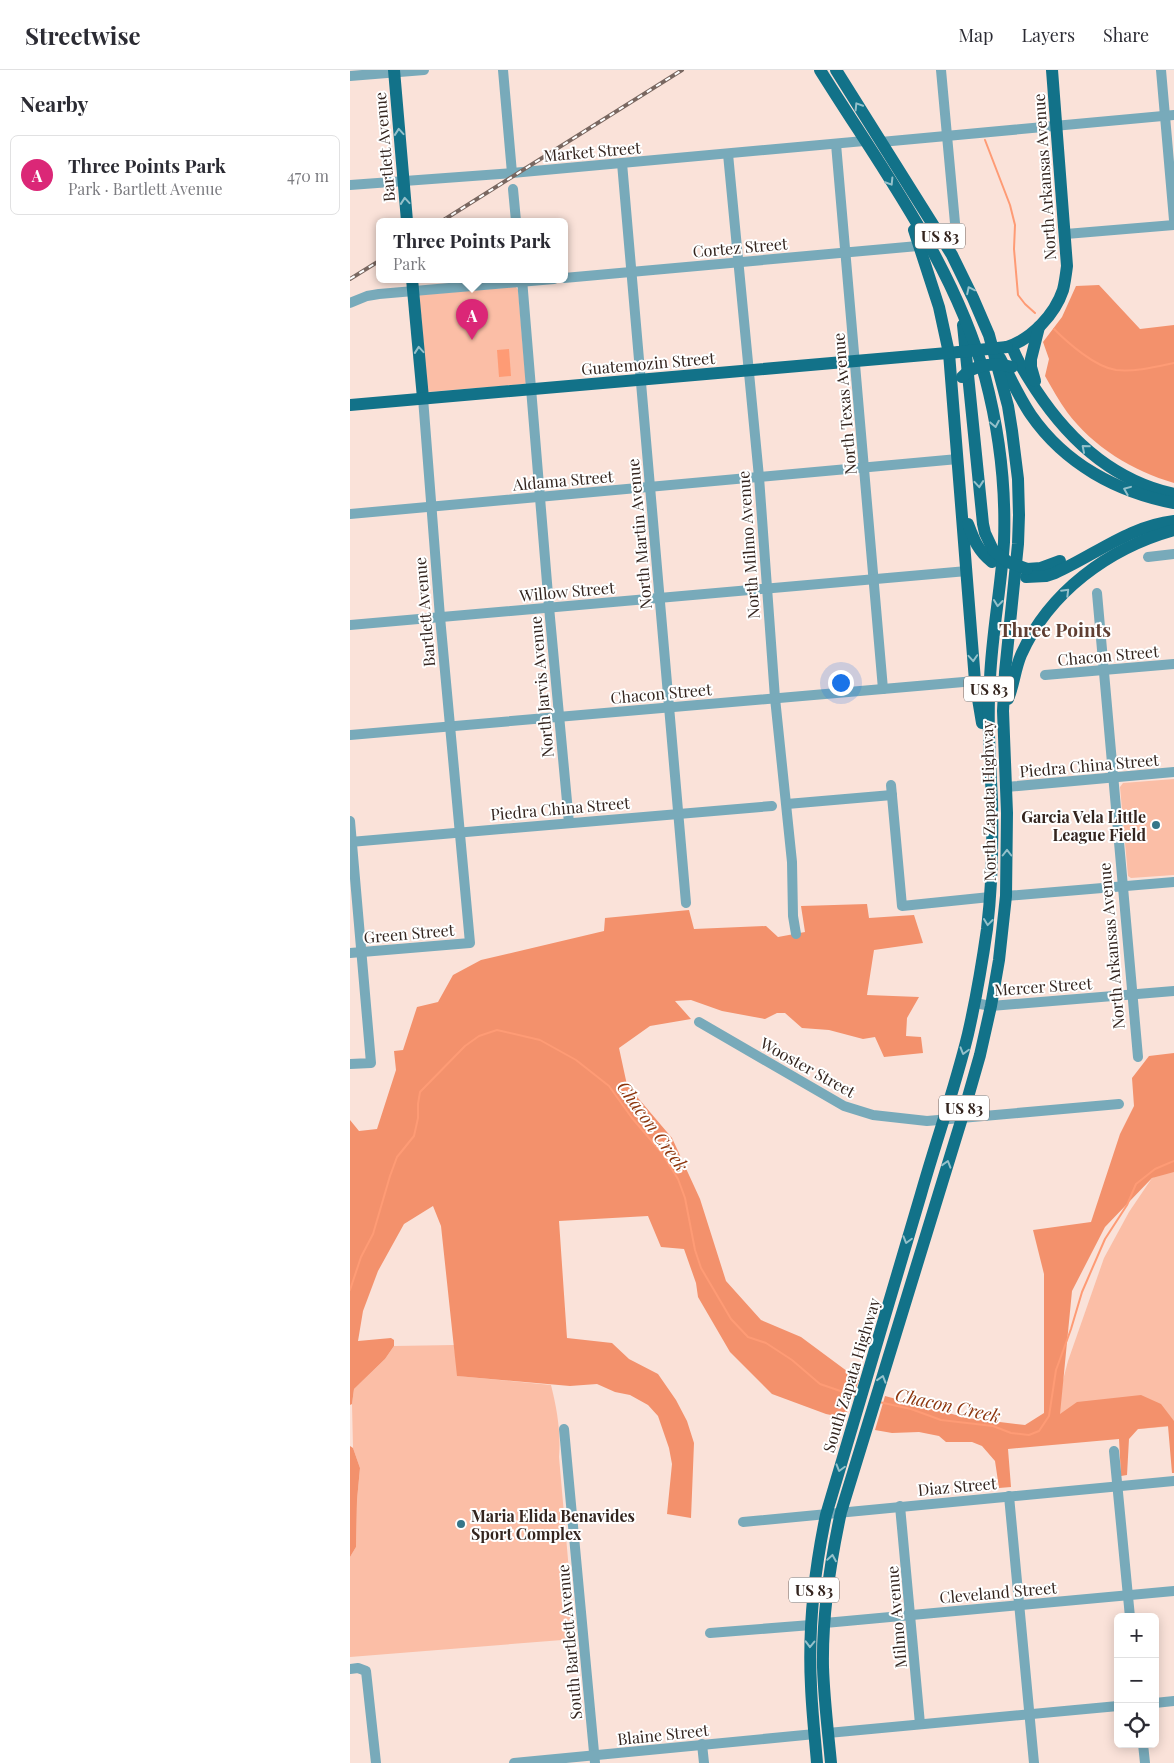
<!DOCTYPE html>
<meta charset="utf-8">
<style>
:root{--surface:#fff;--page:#f2f2f3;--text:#2b2b33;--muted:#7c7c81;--line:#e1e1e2;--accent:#db2777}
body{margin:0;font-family:"Playfair Display",serif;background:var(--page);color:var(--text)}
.controls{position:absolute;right:15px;bottom:15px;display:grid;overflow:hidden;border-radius:8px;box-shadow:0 2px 12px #0003}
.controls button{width:45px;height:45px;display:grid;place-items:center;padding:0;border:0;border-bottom:1px solid var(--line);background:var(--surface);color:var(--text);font:25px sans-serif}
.you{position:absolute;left:490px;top:612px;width:18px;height:18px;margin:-12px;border:4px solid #fff;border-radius:50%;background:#1a73e8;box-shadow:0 0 0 8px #1a73e833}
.badge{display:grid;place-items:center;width:32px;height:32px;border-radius:50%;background:var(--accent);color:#fff;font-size:16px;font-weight:700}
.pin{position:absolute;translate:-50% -41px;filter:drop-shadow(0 1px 2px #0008)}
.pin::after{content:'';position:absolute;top:26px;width:18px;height:15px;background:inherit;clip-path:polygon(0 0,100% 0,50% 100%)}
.popup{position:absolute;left:26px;top:148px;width:192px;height:65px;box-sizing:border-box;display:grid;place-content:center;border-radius:8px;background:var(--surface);filter:drop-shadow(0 1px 4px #0005);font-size:16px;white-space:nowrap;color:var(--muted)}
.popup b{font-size:19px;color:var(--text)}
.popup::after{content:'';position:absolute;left:50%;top:100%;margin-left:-10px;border:10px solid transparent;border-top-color:var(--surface)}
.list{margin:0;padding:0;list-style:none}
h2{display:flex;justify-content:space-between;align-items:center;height:65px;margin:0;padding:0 20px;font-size:21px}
h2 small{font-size:16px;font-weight:400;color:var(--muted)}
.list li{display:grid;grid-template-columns:32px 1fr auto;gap:15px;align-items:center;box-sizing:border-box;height:80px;margin:0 10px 10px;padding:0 10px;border:1px solid var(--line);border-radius:8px}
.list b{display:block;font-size:19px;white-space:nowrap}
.list p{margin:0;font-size:16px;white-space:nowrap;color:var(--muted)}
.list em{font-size:16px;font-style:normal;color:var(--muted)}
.icon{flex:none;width:28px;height:28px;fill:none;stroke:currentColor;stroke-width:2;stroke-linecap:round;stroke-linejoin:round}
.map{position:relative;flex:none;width:824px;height:1693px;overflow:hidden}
header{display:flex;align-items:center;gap:30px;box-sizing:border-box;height:70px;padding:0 25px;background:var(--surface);border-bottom:1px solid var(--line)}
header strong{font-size:24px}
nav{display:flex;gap:28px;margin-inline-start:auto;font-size:18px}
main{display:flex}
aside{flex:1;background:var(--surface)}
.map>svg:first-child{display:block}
.green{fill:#fbbea6}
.forest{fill:#f3916c}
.water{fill:#fe9b75}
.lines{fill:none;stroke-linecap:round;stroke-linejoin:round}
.stream{stroke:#fe9b75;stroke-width:2}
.minor{stroke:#78aaba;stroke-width:10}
.major{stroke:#127289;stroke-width:12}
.rail-casing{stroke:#796760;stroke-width:4}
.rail{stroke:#fff;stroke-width:2;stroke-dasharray:5.5;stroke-linecap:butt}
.major-bridge{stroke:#127289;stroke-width:12}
.oneway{stroke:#94c0ca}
.poi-dot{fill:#357689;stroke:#fff;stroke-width:2}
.labels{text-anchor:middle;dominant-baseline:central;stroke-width:4;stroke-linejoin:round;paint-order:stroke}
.shield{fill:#fff;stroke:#716662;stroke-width:1}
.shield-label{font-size:15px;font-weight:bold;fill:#34251f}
.street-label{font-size:16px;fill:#34251f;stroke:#fff}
.poi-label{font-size:16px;font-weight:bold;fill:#34251f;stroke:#fff;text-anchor:end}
.water-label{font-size:18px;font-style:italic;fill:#8e370f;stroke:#fff}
.quarter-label{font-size:19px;font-weight:bold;fill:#5f3e32;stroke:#fff}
</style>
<header>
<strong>Streetwise</strong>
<nav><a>Map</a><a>Layers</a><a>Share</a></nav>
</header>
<main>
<aside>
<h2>Nearby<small></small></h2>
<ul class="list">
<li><span class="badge">A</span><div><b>Three Points Park</b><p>Park · Bartlett Avenue</p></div><em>470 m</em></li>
</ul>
</aside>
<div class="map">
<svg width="824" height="1693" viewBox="0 0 824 1693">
<rect width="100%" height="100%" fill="#fae2d9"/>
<g class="green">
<polygon points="166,217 168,220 176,312 175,314 78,322 69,225"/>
<polygon points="824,709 824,805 781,808 778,806 770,717 773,713"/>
<polygon points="824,1097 824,1356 698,1367 718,1291 754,1188 779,1142 802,1108"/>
<path d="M 104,1275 L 108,1306 L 201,1315 C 207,1339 211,1362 209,1387 L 225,1569 L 0,1587 L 0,1487 L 6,1477 L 7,1430 L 10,1398 L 3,1378 L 2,1334 L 4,1319 L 35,1289 L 44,1276 Z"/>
</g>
<g class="forest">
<path d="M 749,215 L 790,259 L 824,255 L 824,413 C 783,401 743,377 717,342 C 709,331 702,318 695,306 L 699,289 L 693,272 L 712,247 L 726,216 Z"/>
<polygon points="517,834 519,848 564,845 573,873 524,880 517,925 569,927 557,948 556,966 571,967 573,983 534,987 525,967 513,969 479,960 452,958 435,943 427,943 415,949 372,941 341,930 325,931 341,949 300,956 269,978 277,1015 322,1068 350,1129 376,1211 411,1250 451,1267 509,1310 495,1348 476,1344 422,1324 380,1282 348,1227 346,1213 334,1179 311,1177 298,1146 209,1151 217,1268 262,1273 279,1289 308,1304 326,1330 337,1351 344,1373 341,1448 317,1444 322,1394 319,1378 308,1346 298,1335 280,1325 265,1322 247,1314 220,1316 107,1306 91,1156 83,1136 54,1154 28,1201 13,1241 8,1271 41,1268 44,1270 44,1276 35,1289 4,1319 2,1334 0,1335 0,1050 9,1061 27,1059 46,1000 44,981 53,980 67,937 88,932 103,905 131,890 254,861 255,848 339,840 344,859 416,856 428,867 455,862 451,836"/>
<polygon points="824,983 824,1102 802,1108 755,1157 722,1221 710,1344 727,1332 791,1325 811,1334 824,1351 824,1403 822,1403 818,1356 788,1359 779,1369 777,1405 771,1406 769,1369 658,1379 661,1417 649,1418 645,1391 632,1376 622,1372 596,1372 589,1366 569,1362 542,1363 525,1360 535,1326 617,1348 675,1355 694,1343 694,1204 683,1160 741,1152 770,1064 784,1036 782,1008 799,986"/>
<polygon points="0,1376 3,1378 10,1398 7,1430 6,1477 0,1487"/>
</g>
<polygon class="water" points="159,279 161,306 149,307 147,280"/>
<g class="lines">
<g class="stream">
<polyline points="635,70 660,135 665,155 664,179 668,225 675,234 685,243"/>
<path d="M 704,259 C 718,273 745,297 766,300 C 785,302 805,297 824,293"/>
<polyline points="0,1220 11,1187 23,1164 40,1106 47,1087 64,1066 68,1048 68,1034 70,1022 115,976 129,966 147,960 190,970 226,990 259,1016 282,1048 312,1083 328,1109 335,1128 345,1180 351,1198 381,1249 398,1267 416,1273 442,1290 470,1314 505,1326"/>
<polyline points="529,1332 561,1339 591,1350 643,1356 661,1363 679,1365 689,1361 699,1346 706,1300 721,1259 732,1222 755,1169 777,1135 786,1114 805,1099 824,1091"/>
</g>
<g class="minor">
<polyline points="153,0 162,103"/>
<polyline points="591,0 606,164"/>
<polyline points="811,0 824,150"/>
<polyline points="0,6 74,0"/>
<polyline points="531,72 824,45"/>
<polyline points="486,74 533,619"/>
<polyline points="378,84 409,407 425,628 442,792 443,846 446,864"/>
<polyline points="272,93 336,833"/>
<polyline points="0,115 162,103 514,71"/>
<polyline points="163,119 166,151"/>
<polyline points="716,164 824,155"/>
<polyline points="214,208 568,176"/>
<polyline points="172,209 199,537 219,753"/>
<polyline points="0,233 17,226 29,224 204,209"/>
<polyline points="0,444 608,389"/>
<polyline points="798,487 824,484"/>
<polyline points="747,523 788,987"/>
<polyline points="0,555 617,501"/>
<polyline points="695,605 824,594"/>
<polyline points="0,665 625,611"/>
<polyline points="541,715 552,836 640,827"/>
<polyline points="656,717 824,702"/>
<polyline points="437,734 542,725"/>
<polyline points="0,751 21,993 0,994"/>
<polyline points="0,772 422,736"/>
<polyline points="656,826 824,812"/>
<polyline points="0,883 120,873 90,547 73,328"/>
<polyline points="625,933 641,936 824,921"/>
<polyline points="349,952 494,1036 523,1045 577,1051 769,1034"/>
<polyline points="214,1359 245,1693"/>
<polyline points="764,1381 780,1547"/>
<polyline points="659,1426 684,1693"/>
<polyline points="550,1436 570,1654"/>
<polyline points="393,1452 824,1411"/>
<polyline points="475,1553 824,1521"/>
<polyline points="360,1563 461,1555"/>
<polyline points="0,1599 8,1598 16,1601 26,1693"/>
<polyline points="805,1633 824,1631"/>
<polyline points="478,1663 768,1636"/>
<polyline points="352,1674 354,1693"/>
<polyline points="793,1674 795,1693"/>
<polyline points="164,1693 465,1664"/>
</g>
<g class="major">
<polyline points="44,0 57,151"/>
<polyline points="564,160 589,237 599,283 625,611 632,653"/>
<polyline points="62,209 73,328"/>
<polyline points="613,255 633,454 635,463 643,480"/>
<path d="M 662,276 C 667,292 677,306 686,320 C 719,370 764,411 824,424"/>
<path d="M 657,277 C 682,269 705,244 713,220 C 715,212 716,204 717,196 L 702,0"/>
<path d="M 650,288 C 660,307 669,327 681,345 C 715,394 767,422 824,433"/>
<polyline points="685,311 681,297 681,289 689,257"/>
<polyline points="0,335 609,282"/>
<path d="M 618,454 C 624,470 628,481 642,492"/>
<polyline points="677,499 691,498 710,491"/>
<path d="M 676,507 L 696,506 L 705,503 C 745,485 780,456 824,451"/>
<path d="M 658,629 C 664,615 665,599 671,585 C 699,522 759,478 824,460"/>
<path d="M 467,1693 C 465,1668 462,1642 461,1616 C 458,1558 464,1502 476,1445 C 508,1338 539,1231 571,1124 C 586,1071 605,1018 618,964 C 626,929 632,894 637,859 C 642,817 643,773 642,730 C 640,689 637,649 640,609 C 642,563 651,518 654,472 C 656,417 649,360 635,307 C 604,194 531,98 470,0"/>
<path d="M 481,1693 C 478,1661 474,1629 473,1597 C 472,1545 480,1493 491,1442 L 612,1048 L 630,985 L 641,936 L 649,890 L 656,826 L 657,743 L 653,641 L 655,602 L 668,474 L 669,445 L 668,409 L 662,361 L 658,336 L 639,265 L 623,228 L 602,185 L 486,0"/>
</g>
<defs>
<g id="rail">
<polyline points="92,151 332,0"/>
<polyline points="0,209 29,191"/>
</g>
</defs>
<use href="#rail" class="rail-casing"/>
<use href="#rail" class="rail"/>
<g class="major-bridge">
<polyline points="609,282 657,277"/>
<path d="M 612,307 C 624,294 646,292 662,297"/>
<polyline points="643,480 658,492 677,499"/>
</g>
</g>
<defs><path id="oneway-chevron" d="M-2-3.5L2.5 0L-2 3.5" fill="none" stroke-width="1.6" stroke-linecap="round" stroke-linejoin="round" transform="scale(1.25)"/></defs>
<g class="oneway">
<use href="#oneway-chevron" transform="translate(508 36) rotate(-122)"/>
<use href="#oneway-chevron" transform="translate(49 62) rotate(-95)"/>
<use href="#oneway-chevron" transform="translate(540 112) rotate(58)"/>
<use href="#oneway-chevron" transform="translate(55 131) rotate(-95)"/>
<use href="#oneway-chevron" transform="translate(620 220) rotate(-116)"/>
<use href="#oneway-chevron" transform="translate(69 280) rotate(-95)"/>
<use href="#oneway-chevron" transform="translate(645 354) rotate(79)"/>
<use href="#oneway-chevron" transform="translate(735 378) rotate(-139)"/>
<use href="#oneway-chevron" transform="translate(629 414) rotate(85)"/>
<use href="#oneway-chevron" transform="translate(777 420) rotate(-158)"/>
<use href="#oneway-chevron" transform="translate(716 522) rotate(-45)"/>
<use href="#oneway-chevron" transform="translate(648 533) rotate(96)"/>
<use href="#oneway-chevron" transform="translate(623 588) rotate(86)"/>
<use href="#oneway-chevron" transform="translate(657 783) rotate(-90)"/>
<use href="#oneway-chevron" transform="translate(638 852) rotate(97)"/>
<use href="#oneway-chevron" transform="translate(614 981) rotate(106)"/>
<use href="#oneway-chevron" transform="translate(597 1094) rotate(-73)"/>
<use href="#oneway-chevron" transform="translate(557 1170) rotate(106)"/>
<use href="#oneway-chevron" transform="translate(532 1309) rotate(-73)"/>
<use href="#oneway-chevron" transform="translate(490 1398) rotate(106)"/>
<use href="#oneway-chevron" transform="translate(482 1488) rotate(-81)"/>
<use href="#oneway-chevron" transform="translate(460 1574) rotate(91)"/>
</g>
<g class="poi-dot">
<circle cx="806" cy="755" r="5"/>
<circle cx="111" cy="1454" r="5"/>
</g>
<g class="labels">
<g class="shield">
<rect x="565" y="153.5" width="50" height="25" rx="4"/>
<rect x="614" y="606.5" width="50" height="25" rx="4"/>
<rect x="589" y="1025.5" width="50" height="25" rx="4"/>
<rect x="439" y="1507.5" width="50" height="25" rx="4"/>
</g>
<g class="shield-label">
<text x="590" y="166">US 83</text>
<text x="639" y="619">US 83</text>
<text x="614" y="1038">US 83</text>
<text x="464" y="1520">US 83</text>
</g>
<g class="street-label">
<text transform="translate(34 77) rotate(-95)">Bartlett Avenue</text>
<text transform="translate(242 81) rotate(-5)">Market Street</text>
<text transform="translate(694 107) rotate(-94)">North Arkansas Avenue</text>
<text transform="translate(390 177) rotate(-5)">Cortez Street</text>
<text transform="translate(298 293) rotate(-5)">Guatemozin Street</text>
<text transform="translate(494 334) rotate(-95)">North Texas Avenue</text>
<text transform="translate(213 410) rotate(-5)">Aldama Street</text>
<text transform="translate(289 464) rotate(-95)">North Martin Avenue</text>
<text transform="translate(398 475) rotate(-94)">North Milmo Avenue</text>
<text transform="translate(217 521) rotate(-5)">Willow Street</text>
<text transform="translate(74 542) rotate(-95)">Bartlett Avenue</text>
<text transform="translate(758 585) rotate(-5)">Chacon Street</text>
<text transform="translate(191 617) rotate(-95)">North Jarvis Avenue</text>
<text transform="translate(311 623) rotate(-5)">Chacon Street</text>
<text transform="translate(739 695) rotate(-5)">Piedra China Street</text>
<text transform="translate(638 731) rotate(-91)">North Zapata Highway</text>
<text transform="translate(210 738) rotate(-5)">Piedra China Street</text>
<text transform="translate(59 863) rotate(-5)">Green Street</text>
<text transform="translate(761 876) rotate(-95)">North Arkansas Avenue</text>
<text transform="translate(693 916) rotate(-4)">Mercer Street</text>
<text transform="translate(458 997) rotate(29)">Wooster Street</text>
<text transform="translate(501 1305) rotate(-73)">South Zapata Highway</text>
<text transform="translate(607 1416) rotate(-5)">Diaz Street</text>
<text transform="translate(648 1522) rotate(-5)">Cleveland Street</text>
<text transform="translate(546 1547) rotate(-95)">Milmo Avenue</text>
<text transform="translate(219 1572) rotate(-95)">South Bartlett Avenue</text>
<text transform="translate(313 1664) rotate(-6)">Blaine Street</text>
</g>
<g class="poi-label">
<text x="796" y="746">Garcia Vela Little<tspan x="796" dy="18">League Field</tspan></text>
<text x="121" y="1445" text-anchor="start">Maria Elida Benavides<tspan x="121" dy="18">Sport Complex</tspan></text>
</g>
<g class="water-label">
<text transform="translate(303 1056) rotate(54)">Chacon Creek</text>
<text transform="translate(598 1335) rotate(12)">Chacon Creek</text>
</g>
<g class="quarter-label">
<text x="705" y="559">Three Points</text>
</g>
</g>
</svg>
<div class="controls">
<button>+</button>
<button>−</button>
<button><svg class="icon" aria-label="locate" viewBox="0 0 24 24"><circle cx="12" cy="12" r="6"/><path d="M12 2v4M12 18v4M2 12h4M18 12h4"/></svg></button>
</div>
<div class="you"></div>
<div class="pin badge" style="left:122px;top:270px">A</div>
<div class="popup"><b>Three Points Park</b>Park</div>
</div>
</main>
